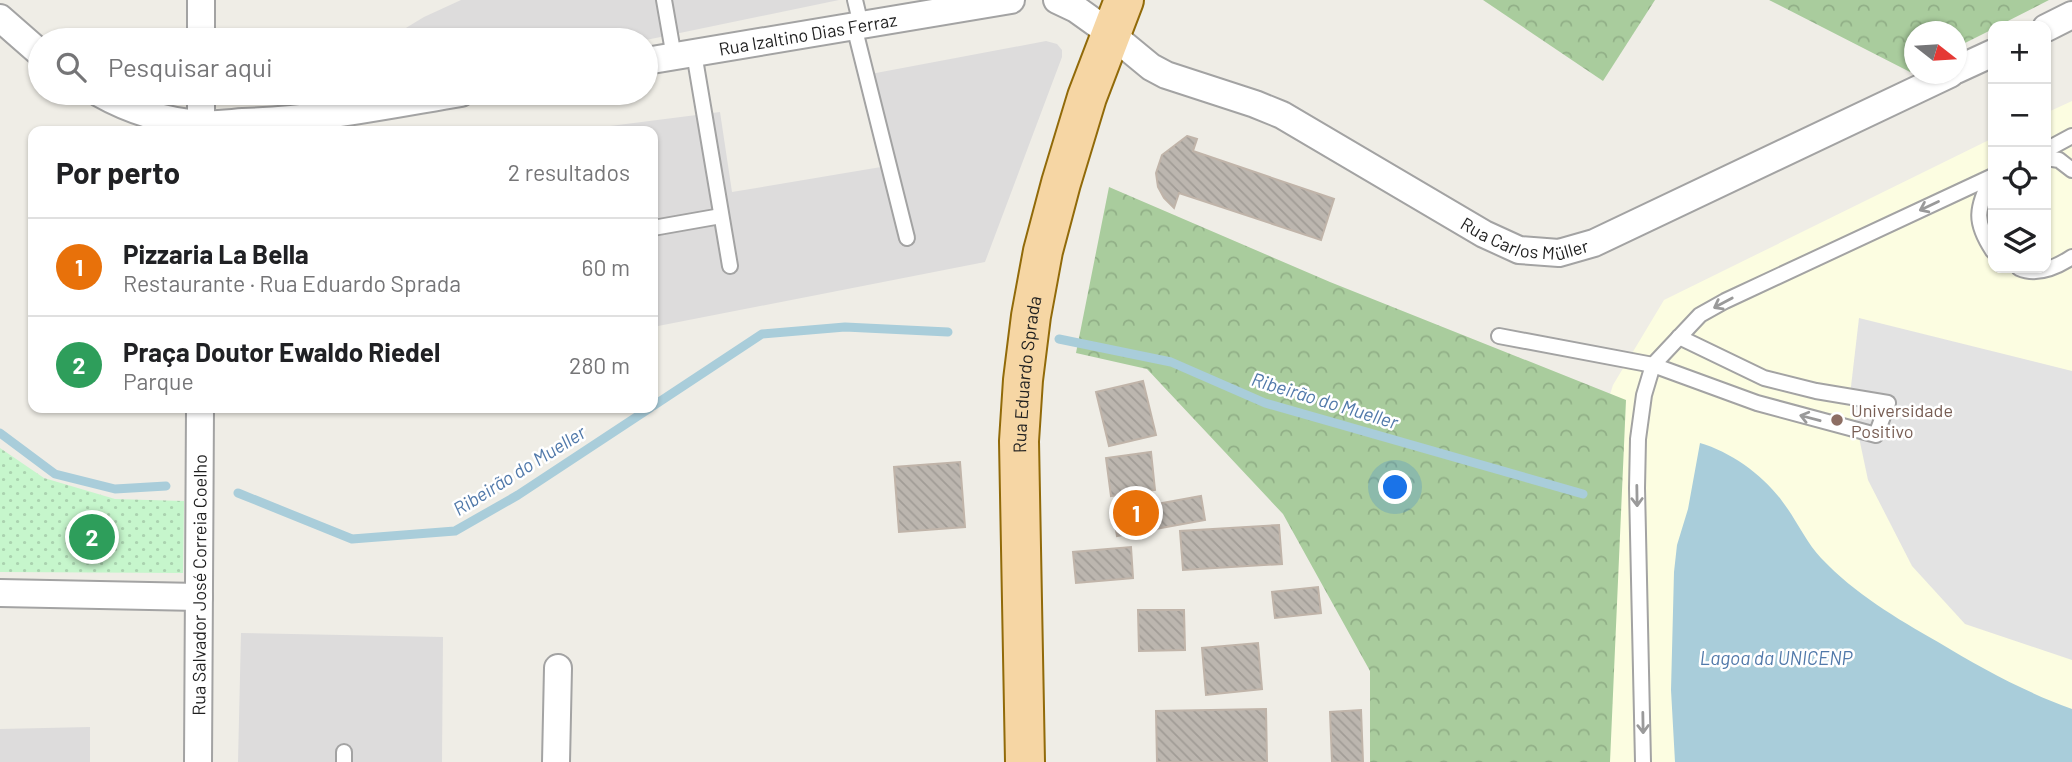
<!DOCTYPE html>
<html lang="pt">
<meta charset="utf-8">
<style>
:root{--surface:#fff;--page:#f2f2f2;--text:#202124;--muted:#757577;--line:#e0e0e0;--accent:#c2140c}
body{margin:0;font-family:Barlow,sans-serif;background:var(--page);color:var(--text)}
.controls{position:absolute;right:21px;top:21px;display:grid;overflow:hidden;border-radius:14px;box-shadow:0 2px 5px #0004}
.controls button{width:63px;height:63px;display:grid;place-items:center;padding:0;border:0;border-bottom:2px solid var(--line);background:var(--surface);color:var(--text);font:35px sans-serif}
.compass{position:absolute;left:1904px;top:21px;width:63px;height:63px;border-radius:50%;background:var(--surface);box-shadow:0 2px 5px #0004;rotate:107deg}
.you{position:absolute;left:1396px;top:488px;width:24px;height:24px;margin:-18px;border:5px solid #fff;border-radius:50%;background:#1a73e8;box-shadow:0 0 0 10px #1a73e833}
.badge{display:grid;place-items:center;width:46px;height:46px;border-radius:50%;background:var(--accent);color:#fff;font-size:23px;font-weight:700}
.pin{position:absolute;translate:-50% -50%;border:4px solid #fff;box-shadow:0 2px 7px #0006}
.list{margin:0;padding:0;list-style:none}
h2{display:flex;justify-content:space-between;align-items:center;height:91px;margin:0;padding:0 28px;font-size:30px}
h2 small{font-size:23px;font-weight:400;color:var(--muted)}
.list li{display:grid;grid-template-columns:46px 1fr auto;gap:21px;align-items:center;box-sizing:border-box;height:98px;padding:0 28px;border-top:2px solid var(--line)}
.list b{display:block;font-size:26px;white-space:nowrap}
.list p{margin:0;font-size:23px;white-space:nowrap;color:var(--muted)}
.list em{font-size:23px;font-style:normal;color:var(--muted)}
.icon{flex:none;width:38px;height:38px;fill:none;stroke:currentColor;stroke-width:2;stroke-linecap:round;stroke-linejoin:round}
.map{position:relative;flex:none;width:2072px;height:762px;overflow:hidden}
.search{position:absolute;background:var(--surface);box-shadow:0 2px 5px #0004;left:28px;top:28px;width:630px;height:77px;display:flex;align-items:center;gap:18px;box-sizing:border-box;padding:0 24px;border-radius:38px;color:var(--muted);font-size:26px}
.panel{position:absolute;background:var(--surface);box-shadow:0 2px 5px #0004;left:28px;top:126px;width:630px;height:287px;border-radius:14px}
.map>svg:first-child{display:block}
.residential{fill:#dddcdc}
.education{fill:#fcfde1}
.forest{fill:url(#forest-crowns)}
.park{fill:url(#park-dots)}
.parking{fill:#e3e3e3}
.water{fill:#a9cdda}
.lines{fill:none;stroke-linecap:round;stroke-linejoin:round}
.stream{stroke:#a9cdda;stroke-width:9}
.building{fill:url(#building-back-hatch);stroke:#c0b4a9;stroke-width:2}
.lane-casing{stroke:#a3a3a3;stroke-width:18}
.street-casing{stroke:#a3a3a3;stroke-width:30}
.primary-casing{stroke:#916a09;stroke-width:42}
.lane{stroke:#fff;stroke-width:14}
.street{stroke:#fff;stroke-width:26}
.primary{stroke:#f6d6a4;stroke-width:38}
.oneway{stroke:#9a9a9a}
.education-dot{fill:#8d6e63;stroke:#fff;stroke-width:2.5}
.labels{text-anchor:middle;dominant-baseline:central;stroke-width:5;stroke-linejoin:round;paint-order:stroke}
.street-label{font-size:18px;fill:#1f1f1f;stroke:#fff}
.education-label{font-size:18px;fill:#785e54;stroke:#fff;text-anchor:start}
.water-label{font-size:19px;font-style:italic;fill:#5179aa;stroke:#fff}
</style>
<div class="map">
<svg width="2072" height="762" viewBox="0 0 2072 762">
<defs>
<pattern id="forest-crowns" width="20" height="18" patternUnits="userSpaceOnUse" patternTransform="scale(1.75)"><rect width="20" height="18" fill="#a9cc9d"/><path d="M2 6a3 3 0 1 1 6 0M12 15a3 3 0 1 1 6 0" fill="none" stroke="#91af87"/></pattern>
<pattern id="park-dots" width="8" height="8" patternUnits="userSpaceOnUse" patternTransform="scale(1.75)"><rect width="8" height="8" fill="#c6f6cc"/><path d="M2 2h.1M6 6h.1" fill="none" stroke="#aad2af" stroke-width="1.8" stroke-linecap="round"/></pattern>
<pattern id="building-back-hatch" width="6" height="6" patternUnits="userSpaceOnUse" patternTransform="scale(1.75)"><rect width="6" height="6" fill="#bcb6af"/><path d="M-1 5l2 2M0 0l6 6M5-1l2 2" fill="none" stroke="#a19c96"/></pattern>
</defs>
<rect width="100%" height="100%" fill="#efede6"/>
<g class="residential">
<polygon points="461,0 839,0 646,40 386,40 424,17"/>
<polygon points="1046,41 1057,44 1062,50 1062,57 985,262 653,327 653,131 571,131 720,112 732,192 881,167 860,76"/>
<polygon points="241,633 443,637 442,762 238,762"/>
<polygon points="90,727 90,762 0,762 0,729"/>
</g>
<polygon class="education" points="2072,101 2072,762 1579,762 1590,456 1613,385 1664,300 1993,138 1993,268 2046,268 2046,113"/>
<g class="forest">
<polygon points="1483,0 1655,0 1603,81"/>
<polygon points="1769,0 2049,0 1998,26 1993,26 1993,29 1957,47 1956,32 1914,32 1914,69 1910,72"/>
<polygon points="1109,187 1330,282 1626,400 1610,762 1370,762 1370,671 1283,514 1147,369 1076,353"/>
</g>
<polygon class="park" points="0,448 44,478 115,499 184,501 183,573 0,572"/>
<polygon class="parking" points="1859,318 2072,371 2072,660 1965,624 1912,566 1868,480 1850,395"/>
<path class="water" d="M 1700,443 C 1731,452 1763,475 1782,501 C 1796,519 1806,542 1821,558 C 1855,594 1896,618 1938,642 C 1981,668 2025,692 2072,709 L 2072,762 L 1675,762 L 1671,690 L 1674,572 L 1677,545 L 1688,509 Z"/>
<g class="lines">
<g class="stream">
<polyline points="1059,339 1171,362 1265,403 1583,494"/>
<polyline points="653,406 762,334 845,327 948,332"/>
<polyline points="0,433 55,474 115,489 166,486"/>
<polyline points="238,493 352,539 455,531 518,495 650,408"/>
</g>
</g>
<g class="building">
<polygon points="1187,136 1197,139 1193,151 1334,199 1321,240 1179,193 1174,208 1164,198 1158,187 1156,173 1162,155"/>
<polygon points="1143,381 1156,435 1109,446 1096,392"/>
<polygon points="1151,452 1155,490 1111,496 1106,458"/>
<polygon points="960,462 965,527 899,532 894,467"/>
<polygon points="1201,496 1205,520 1117,536 1113,512"/>
<polygon points="1279,525 1282,564 1183,570 1180,531"/>
<polygon points="1131,547 1133,578 1076,583 1073,552"/>
<polygon points="1318,587 1321,613 1275,618 1272,592"/>
<polygon points="1138,610 1184,610 1185,650 1139,651"/>
<polygon points="1258,643 1262,689 1206,695 1202,648"/>
<polygon points="1266,709 1267,762 1157,762 1156,711"/>
<polygon points="1361,710 1363,762 1332,762 1330,712"/>
</g>
<g class="lines">
<defs>
<g id="lane">
<polyline points="664,0 674,57"/>
<polyline points="855,0 861,25"/>
<polyline points="854,26 907,238"/>
<polyline points="694,53 730,266"/>
<polyline points="2046,150 2072,136"/>
<polyline points="2046,158 2059,160 2072,170"/>
<path d="M 1991,178 C 1977,209 1973,221 1993,251"/>
<polyline points="653,228 721,216"/>
<path d="M 2019,268 C 2037,276 2057,267 2072,257"/>
<polyline points="1499,336 1653,365 1757,403 1876,435 1888,403 1816,391 1764,378 1679,337"/>
<polyline points="344,752 344,762"/>
<polyline points="1643,762 1637,488 1638,439 1644,395 1653,365 1700,315 1725,301 1993,176"/>
</g>
<g id="street">
<path id="s1" d="M 1057,0 L 1076,9 L 1111,34 L 1151,67 L 1166,75 L 1255,104 L 1282,115 L 1484,234 L 1519,250 L 1559,253 L 1594,243 L 1950,74"/>
<polyline points="0,18 40,53"/>
<polyline points="2046,28 2072,15"/>
<polyline points="201,40 201,0"/>
<path id="s2" d="M 646,61 L 1011,0"/>
<polyline points="1956,70 1993,53"/>
<path d="M 99,93 C 129,110 165,121 200,124 C 214,125 229,123 243,122 C 317,120 389,105 461,93"/>
<polyline points="201,131 201,93"/>
<polyline points="0,593 199,597"/>
<path id="s3" d="M 198,762 L 200,408"/>
<polyline points="556,762 558,668"/>
</g>
<g id="primary">
<path id="s4" d="M 1025,762 L 1019,441 L 1023,380 L 1031,316 L 1043,251 L 1061,183 L 1087,97 L 1124,0"/>
</g>
</defs>
<use href="#lane" class="lane-casing"/>
<use href="#street" class="street-casing"/>
<use href="#primary" class="primary-casing"/>
<use href="#lane" class="lane"/>
<use href="#street" class="street"/>
<use href="#primary" class="primary"/>
</g>
<defs><path id="oneway-shaft" d="M-6 0H5M1.5-3L5.5 0L1.5 3" fill="none" stroke-width="1.6" stroke-linecap="round" stroke-linejoin="round" transform="scale(1.75)"/></defs>
<g class="oneway">
<use href="#oneway-shaft" transform="translate(1929 206) rotate(155)"/>
<use href="#oneway-shaft" transform="translate(1723 303) rotate(152)"/>
<use href="#oneway-shaft" transform="translate(1810 418) rotate(-165)"/>
<use href="#oneway-shaft" transform="translate(1637 496) rotate(89)"/>
<use href="#oneway-shaft" transform="translate(1643 723) rotate(89)"/>
</g>
<circle class="education-dot" cx="1837" cy="420" r="7"/>
<g class="labels">
<g class="street-label">
<text stroke="none"><textPath href="#s2" startOffset="164">Rua Izaltino Dias Ferraz</textPath></text>
<text stroke="none"><textPath href="#s1" startOffset="532">Rua Carlos Müller</textPath></text>
<text stroke="none"><textPath href="#s4" startOffset="388">Rua Eduardo Sprada</textPath></text>
<text stroke="none"><textPath href="#s3" startOffset="177">Rua Salvador José Correia Coelho</textPath></text>
</g>
<g class="education-label">
<text x="1851" y="410">Universidade<tspan x="1851" dy="21">Positivo</tspan></text>
</g>
<g class="water-label">
<text transform="translate(1325 400) rotate(17)">Ribeirão do Mueller</text>
<text transform="translate(519 470) rotate(-32)">Ribeirão do Mueller</text>
<text x="1776" y="657">Lagoa da UNICENP</text>
</g>
</g>
</svg>
<div class="controls">
<button>+</button>
<button>−</button>
<button><svg class="icon" aria-label="locate" viewBox="0 0 24 24"><circle cx="12" cy="12" r="6"/><path d="M12 2v4M12 18v4M2 12h4M18 12h4"/></svg></button>
<button><svg class="icon" aria-label="layers" viewBox="0 0 24 24"><path d="M12 4l9 5-9 5-9-5zM3 14l9 5 9-5"/></svg></button>
</div>
<svg class="compass" viewBox="-18 -18 36 36"><path d="M0-13l5 13h-10z" fill="#e53935"/><path d="M0 13l5-13h-10z" fill="#757577"/></svg>
<div class="you"></div>
<div class="pin badge" style="left:1136px;top:513px;background:#e8710a">1</div>
<div class="pin badge" style="left:92px;top:537px;background:#2e9e5b">2</div>
<div class="search"><svg class="icon" aria-label="search" viewBox="0 0 24 24"><circle cx="10" cy="10" r="6"/><path d="M15 15l6 6"/></svg>Pesquisar aqui</div>
<section class="panel">
<h2>Por perto<small>2 resultados</small></h2>
<ul class="list">
<li><span class="badge" style="background:#e8710a">1</span><div><b>Pizzaria La Bella</b><p>Restaurante · Rua Eduardo Sprada</p></div><em>60 m</em></li>
<li><span class="badge" style="background:#2e9e5b">2</span><div><b>Praça Doutor Ewaldo Riedel</b><p>Parque</p></div><em>280 m</em></li>
</ul>
</section>
</div>
